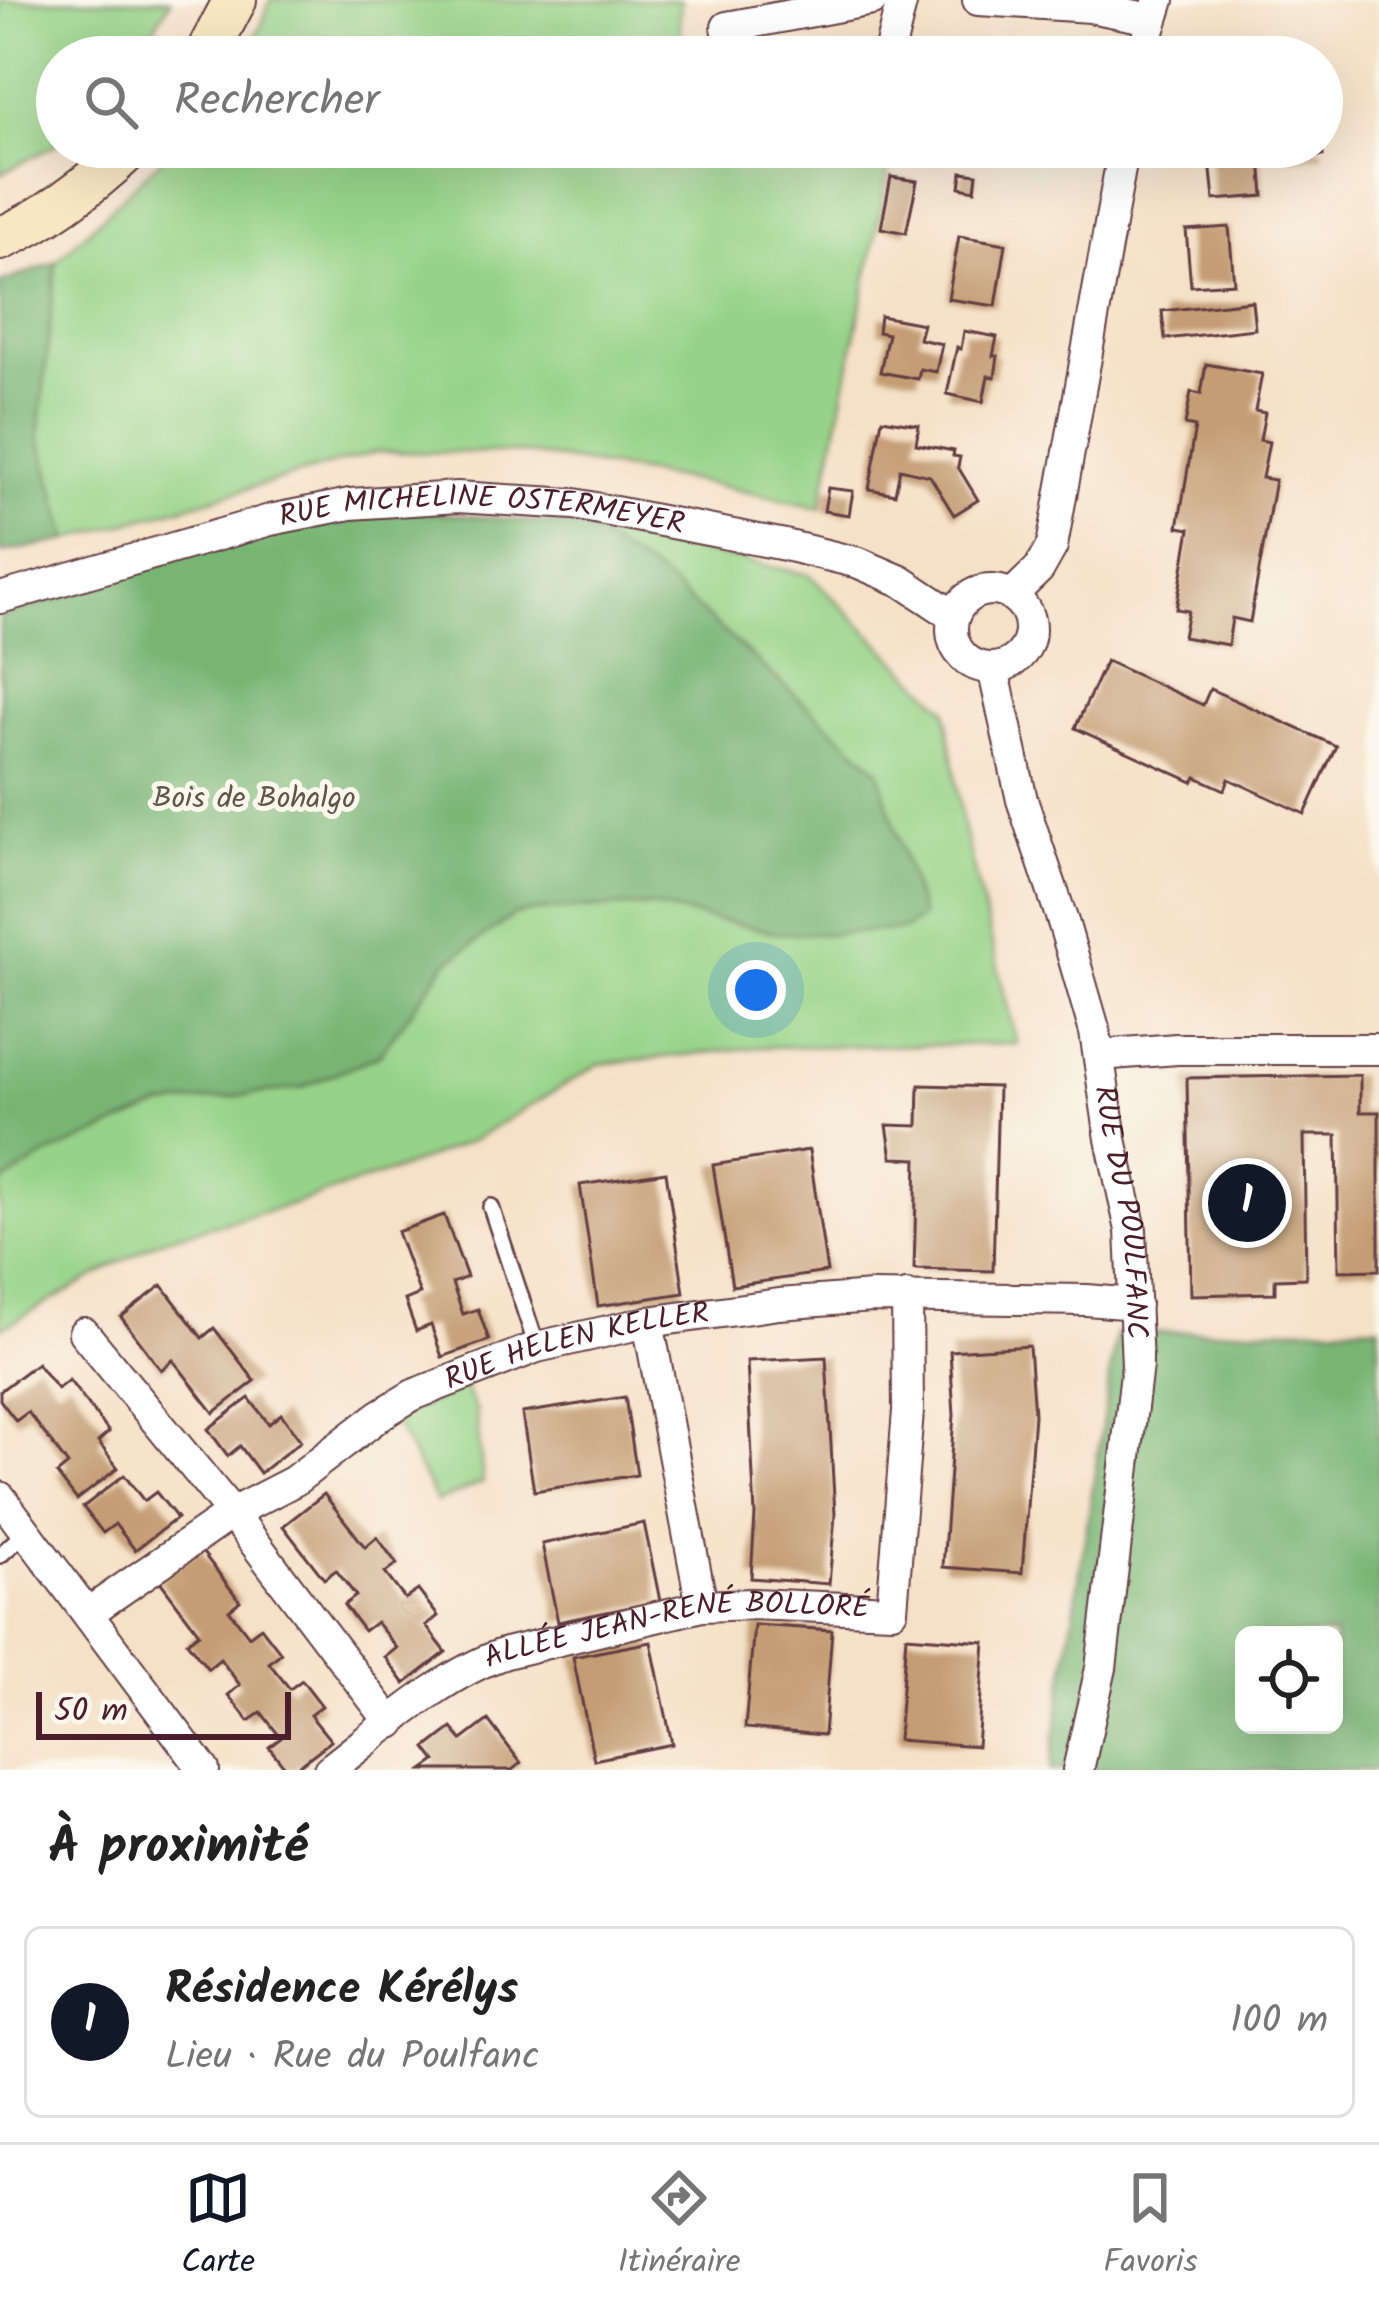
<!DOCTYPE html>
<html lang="fr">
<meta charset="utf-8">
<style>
:root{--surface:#fff;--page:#f6f6f6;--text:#222;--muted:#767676;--line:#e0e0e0;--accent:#111827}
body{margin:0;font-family:Kalam,sans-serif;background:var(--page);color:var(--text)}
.controls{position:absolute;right:36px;bottom:36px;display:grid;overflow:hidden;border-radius:18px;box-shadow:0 12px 48px #0002}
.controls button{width:108px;height:108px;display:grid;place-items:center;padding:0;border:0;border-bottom:3px solid var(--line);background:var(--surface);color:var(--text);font:60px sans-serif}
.scale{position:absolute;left:36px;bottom:30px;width:255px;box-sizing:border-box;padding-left:12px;border:6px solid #4a1f2b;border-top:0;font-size:33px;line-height:42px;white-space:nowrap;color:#4a1f2b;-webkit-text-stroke:9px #fbf7ec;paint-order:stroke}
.you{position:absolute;left:756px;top:990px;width:42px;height:42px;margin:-30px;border:9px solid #fff;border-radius:50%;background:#1a73e8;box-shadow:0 0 0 18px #1a73e833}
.badge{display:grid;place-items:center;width:78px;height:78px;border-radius:50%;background:var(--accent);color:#fff;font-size:39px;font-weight:700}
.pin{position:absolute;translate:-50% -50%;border:6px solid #fff;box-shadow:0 3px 12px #0006}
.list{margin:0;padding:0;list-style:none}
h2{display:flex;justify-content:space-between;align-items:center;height:156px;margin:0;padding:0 48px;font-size:51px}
h2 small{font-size:39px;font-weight:400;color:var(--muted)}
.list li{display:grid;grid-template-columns:78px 1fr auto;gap:36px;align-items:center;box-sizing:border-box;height:192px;margin:0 24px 24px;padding:0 24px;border:3px solid var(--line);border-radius:18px}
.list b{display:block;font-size:45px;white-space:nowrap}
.list p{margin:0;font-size:39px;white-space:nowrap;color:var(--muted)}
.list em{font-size:39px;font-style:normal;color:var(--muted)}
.icon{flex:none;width:66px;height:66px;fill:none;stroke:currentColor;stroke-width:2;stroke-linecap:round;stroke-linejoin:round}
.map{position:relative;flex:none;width:1379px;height:1770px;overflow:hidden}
.search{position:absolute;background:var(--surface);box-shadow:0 12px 48px #0002;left:36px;right:36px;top:36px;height:132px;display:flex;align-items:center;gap:30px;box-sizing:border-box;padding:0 42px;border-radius:66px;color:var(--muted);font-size:45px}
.sheet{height:372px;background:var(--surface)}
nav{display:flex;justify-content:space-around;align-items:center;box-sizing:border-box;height:168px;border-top:3px solid var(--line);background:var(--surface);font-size:33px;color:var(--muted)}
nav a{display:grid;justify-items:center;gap:6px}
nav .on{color:var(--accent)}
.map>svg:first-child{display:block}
.green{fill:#96d388;stroke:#70795a;stroke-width:3}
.forest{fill:#78b574;stroke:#616a50;stroke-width:3;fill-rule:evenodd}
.building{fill:#c49d74}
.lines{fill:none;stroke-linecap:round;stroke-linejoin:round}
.lane-casing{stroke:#643c43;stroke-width:20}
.street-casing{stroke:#643c43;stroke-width:34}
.secondary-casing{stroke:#643c43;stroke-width:46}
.lane{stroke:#fff;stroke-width:15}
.street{stroke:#fff;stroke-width:30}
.secondary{stroke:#f7e8c3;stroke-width:42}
.labels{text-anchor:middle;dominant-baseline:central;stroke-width:10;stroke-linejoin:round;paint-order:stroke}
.street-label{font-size:30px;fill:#4a1f2b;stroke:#fbf7ec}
.park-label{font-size:30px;fill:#615547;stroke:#fbf7ec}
</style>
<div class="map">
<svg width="1379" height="1770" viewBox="0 0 1379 1770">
<rect width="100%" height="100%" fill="#fbf7ec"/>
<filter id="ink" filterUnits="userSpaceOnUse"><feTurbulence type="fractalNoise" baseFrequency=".00833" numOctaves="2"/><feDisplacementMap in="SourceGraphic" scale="24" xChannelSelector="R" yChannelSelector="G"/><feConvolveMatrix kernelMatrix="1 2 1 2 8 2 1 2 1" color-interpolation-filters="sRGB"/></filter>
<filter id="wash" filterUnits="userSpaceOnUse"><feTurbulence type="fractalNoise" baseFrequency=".004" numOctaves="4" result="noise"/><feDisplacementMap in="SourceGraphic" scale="48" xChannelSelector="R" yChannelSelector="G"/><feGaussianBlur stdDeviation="2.7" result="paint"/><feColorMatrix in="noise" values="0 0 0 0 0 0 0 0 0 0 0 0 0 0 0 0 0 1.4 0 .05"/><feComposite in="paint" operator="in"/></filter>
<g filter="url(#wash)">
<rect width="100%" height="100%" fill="#f5e1c8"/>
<g class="green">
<polygon points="0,0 171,0 136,57 57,57 57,144 0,174"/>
<polygon points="270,0 681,0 679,18 684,57 241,57 262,25"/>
<polygon points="174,147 893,147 821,508 695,481 523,453 376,452 68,540 39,435 56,262"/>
<polygon points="581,526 810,575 946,709 962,822 1017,1044 760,1047 599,1064 473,1140 399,1169 294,1204 162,1239 0,1329 0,1185 42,1157 161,1106 300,1088 379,1055 446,963 514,915 539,910 649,906 703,916 878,769 662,577"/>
<polygon points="464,1386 476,1412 483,1482 437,1502 393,1419"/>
</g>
<g class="forest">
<polygon points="56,262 39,435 68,540 0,553 0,283"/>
<polygon points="408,510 581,526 662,577 878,769 922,917 904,929 829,934 779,933 649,906 539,910 514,915 446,963 379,1055 300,1088 161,1106 42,1157 0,1185 0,617 219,542"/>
<path d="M 1379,1325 L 1379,1770 L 1050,1770 L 1116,1334 ZM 1244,1635 L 1334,1635 L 1334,1725 L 1244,1725 Z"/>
</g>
<g id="blocks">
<g class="building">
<polygon points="1260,147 1264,196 1214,200 1209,151"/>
<polygon points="1289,147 1323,147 1323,156 1290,159"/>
<polygon points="962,172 977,174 975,190 960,187"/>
<polygon points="891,177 917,181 906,233 881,228"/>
<polygon points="1229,227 1234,283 1191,286 1186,230"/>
<polygon points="959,236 1006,244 996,306 948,299"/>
<polygon points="1252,301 1255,329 1165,339 1162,311"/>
<polygon points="880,316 923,324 919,339 942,344 936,372 920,369 918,379 880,372 888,334 878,332"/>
<polygon points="964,331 997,337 993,356 998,356 995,377 988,376 983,402 947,394 957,347 961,349"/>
<polygon points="1206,364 1262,374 1255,411 1265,413 1260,440 1269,442 1262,478 1275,480 1250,622 1232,618 1228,645 1183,637 1188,611 1176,609 1190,529 1178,527 1195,427 1185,425 1191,392 1201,394"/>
<polygon points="882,419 919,425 916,444 954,451 953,456 960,457 958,467 978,500 954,515 930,476 900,469 895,494 869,489"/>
<polygon points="828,488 853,491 849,515 824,511"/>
<polygon points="1106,661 1203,705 1210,689 1336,746 1305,814 1229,779 1225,790 1196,777 1193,782 1075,728"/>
<polygon points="1360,1075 1360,1112 1379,1112 1379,1270 1339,1271 1337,1135 1304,1135 1306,1278 1275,1279 1275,1293 1191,1295 1187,1078"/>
<polygon points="919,1085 998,1087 993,1271 914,1269 917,1159 892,1158 887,1125 918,1126"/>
<polygon points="809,1150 827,1272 732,1286 713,1165"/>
<polygon points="666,1172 684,1293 598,1306 580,1185"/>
<polygon points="444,1215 467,1277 452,1283 463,1314 478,1309 489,1340 442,1357 431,1325 416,1331 405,1300 420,1294 397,1232"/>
<polygon points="162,1285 202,1338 214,1328 255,1381 214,1413 173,1360 161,1370 121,1317"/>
<polygon points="1029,1346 1034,1415 1022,1573 943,1567 954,1415 950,1351"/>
<polygon points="826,1357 835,1515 829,1584 751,1578 755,1515 747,1361"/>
<polygon points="37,1363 57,1389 69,1380 109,1432 98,1442 118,1468 77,1500 57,1474 68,1465 48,1438 28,1412 16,1421 0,1400 0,1391"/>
<polygon points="625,1397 637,1475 534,1491 522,1413"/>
<polygon points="249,1398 269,1424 281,1414 301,1441 260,1473 240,1446 228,1456 208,1429"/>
<polygon points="124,1475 144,1501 156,1492 177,1518 135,1550 115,1524 103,1533 83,1507"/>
<polygon points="324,1494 365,1547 377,1537 397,1564 385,1573 405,1599 418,1590 438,1616 426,1626 446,1652 405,1684 385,1657 397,1648 376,1622 364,1631 344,1605 356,1596 336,1570 324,1579 283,1526"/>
<polygon points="644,1523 660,1601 558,1622 542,1544"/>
<polygon points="200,1549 240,1601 229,1610 249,1636 261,1627 281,1653 269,1663 290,1689 302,1680 322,1706 310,1715 331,1741 293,1770 287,1770 269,1747 281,1738 261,1712 249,1721 228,1695 240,1685 220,1659 208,1669 187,1642 199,1633 159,1580"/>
<polygon points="754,1625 832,1630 824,1735 745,1728"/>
<polygon points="906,1636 985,1642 977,1746 898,1740"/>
<polygon points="651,1642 672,1744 594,1760 573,1657"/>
<polygon points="488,1720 521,1763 512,1770 423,1770 436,1761 426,1748 452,1728 462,1740"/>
</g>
</g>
</g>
<g filter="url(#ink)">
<use href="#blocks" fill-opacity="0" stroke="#643c43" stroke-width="3"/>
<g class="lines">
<defs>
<g id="lane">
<polyline points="491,1207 537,1347"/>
<polyline points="0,1555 26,1532"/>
</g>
<g id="street">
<polyline points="978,0 1090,7 1151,19"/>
<polyline points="733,57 727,27 872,0"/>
<polyline points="888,57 902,0"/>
<polyline points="1141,57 1159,0"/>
<circle cx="991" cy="629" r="39"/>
<polyline points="1012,595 1039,569 1052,546 1124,147"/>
<path id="s1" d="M 0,598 L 270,520 L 350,504 L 457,497 L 574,504 L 785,545 L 859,563 L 901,581 L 954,616"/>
<path id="s2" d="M 993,668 L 1022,800 L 1064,925 L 1095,1032 L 1111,1139 L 1131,1230 L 1137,1365 L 1101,1668 L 1078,1770"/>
<polyline points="1099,1055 1177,1049 1379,1049"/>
<polyline points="648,1322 702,1606"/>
<polyline points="84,1333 232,1513 391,1723"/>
<polyline points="0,1497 204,1770"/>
<path id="s3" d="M 88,1613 L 232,1513 L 294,1481 L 380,1415 L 413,1395 L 537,1347 L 648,1322 L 779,1304 L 872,1297 L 1087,1300 L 1135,1304"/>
<path id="s4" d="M 329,1770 C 381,1730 444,1673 506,1653 L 702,1606 L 752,1604 L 892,1610 L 908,1411 L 907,1296"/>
</g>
<g id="secondary">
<polyline points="205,57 235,0"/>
<path d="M 0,239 C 50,217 92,184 131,147"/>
</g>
</defs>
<use href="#lane" class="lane-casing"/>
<use href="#street" class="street-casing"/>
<use href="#secondary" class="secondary-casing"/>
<use href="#lane" class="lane"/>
<use href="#street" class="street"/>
<use href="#secondary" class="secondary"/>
</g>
</g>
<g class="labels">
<g class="street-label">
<text stroke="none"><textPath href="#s1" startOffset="495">RUE MICHELINE OSTERMEYER</textPath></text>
<text stroke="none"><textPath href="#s2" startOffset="561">RUE DU POULFANC</textPath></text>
<text stroke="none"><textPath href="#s3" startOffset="564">RUE HELEN KELLER</textPath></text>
<text stroke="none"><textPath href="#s4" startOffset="387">ALLÉE JEAN-RENÉ BOLLORÉ</textPath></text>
</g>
<g class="park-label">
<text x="254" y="799">Bois de Bohalgo</text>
</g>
</g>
</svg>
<div class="controls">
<button><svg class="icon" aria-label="locate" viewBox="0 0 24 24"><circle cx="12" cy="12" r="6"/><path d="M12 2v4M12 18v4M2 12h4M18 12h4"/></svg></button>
</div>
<div class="scale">50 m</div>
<div class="you"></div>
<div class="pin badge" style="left:1247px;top:1203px">1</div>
<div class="search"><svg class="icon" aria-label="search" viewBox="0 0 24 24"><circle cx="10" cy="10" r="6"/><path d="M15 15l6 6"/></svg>Rechercher</div>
</div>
<section class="sheet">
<h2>À proximité<small></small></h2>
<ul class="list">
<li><span class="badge">1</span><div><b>Résidence Kérélys</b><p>Lieu · Rue du Poulfanc</p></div><em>100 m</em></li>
</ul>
</section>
<nav>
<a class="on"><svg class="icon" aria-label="map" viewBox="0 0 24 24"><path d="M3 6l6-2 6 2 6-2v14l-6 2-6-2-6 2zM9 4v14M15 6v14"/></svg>Carte</a>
<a><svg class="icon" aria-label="directions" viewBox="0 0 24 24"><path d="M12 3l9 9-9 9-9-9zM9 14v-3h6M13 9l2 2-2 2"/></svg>Itinéraire</a>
<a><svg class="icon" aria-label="saved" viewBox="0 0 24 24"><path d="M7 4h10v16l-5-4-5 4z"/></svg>Favoris</a>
</nav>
